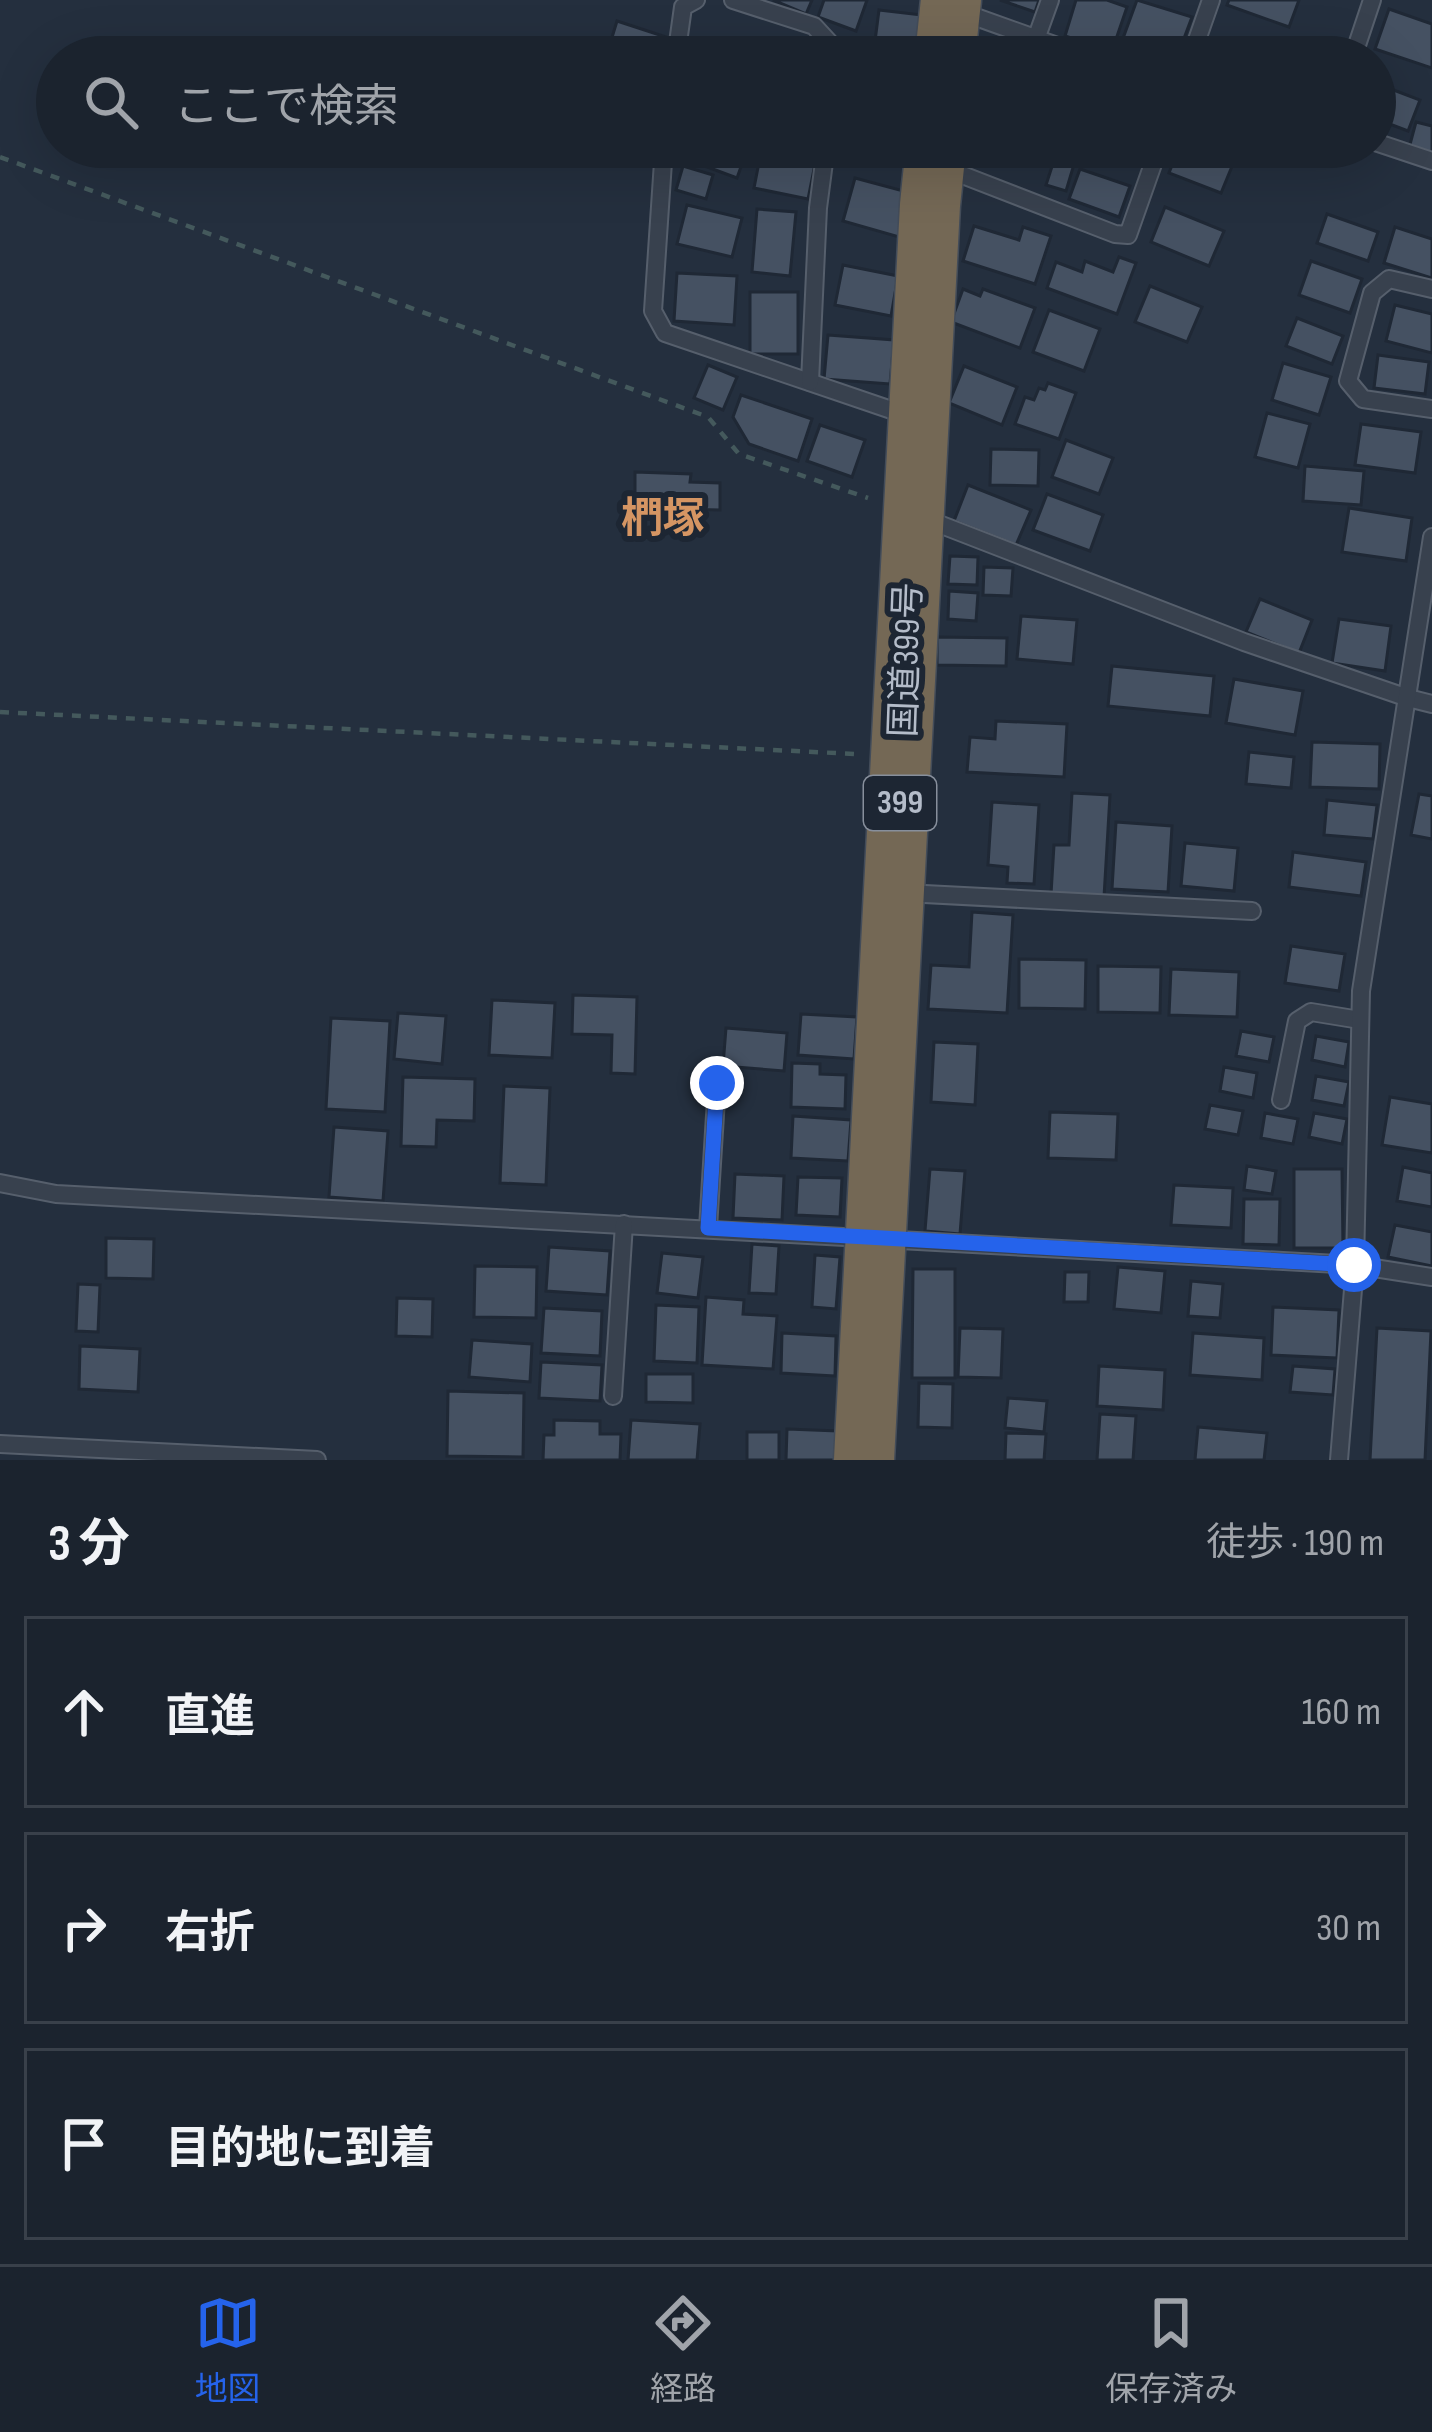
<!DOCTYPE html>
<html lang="ja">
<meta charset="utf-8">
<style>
:root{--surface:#1b232e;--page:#282f3a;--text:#f1f3f6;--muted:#a0a4aa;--line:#39404a;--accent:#2563eb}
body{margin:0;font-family:"Sofia Sans Condensed","Noto Sans JP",sans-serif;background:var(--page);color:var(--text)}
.stop{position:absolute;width:36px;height:36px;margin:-27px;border:9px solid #2563eb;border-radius:50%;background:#fff}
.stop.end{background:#2563eb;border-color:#fff;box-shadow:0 3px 12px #0008}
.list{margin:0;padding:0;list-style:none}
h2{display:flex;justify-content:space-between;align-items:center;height:156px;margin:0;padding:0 48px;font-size:51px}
h2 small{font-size:39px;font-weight:400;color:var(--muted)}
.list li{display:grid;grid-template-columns:78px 1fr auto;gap:36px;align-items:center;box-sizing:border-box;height:192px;margin:0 24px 24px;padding:0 24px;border:3px solid var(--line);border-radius:0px}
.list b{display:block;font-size:45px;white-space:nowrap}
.list em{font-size:39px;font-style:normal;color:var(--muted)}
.icon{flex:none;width:66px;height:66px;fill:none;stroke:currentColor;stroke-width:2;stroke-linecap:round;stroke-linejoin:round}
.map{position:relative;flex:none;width:1432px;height:1460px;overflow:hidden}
.search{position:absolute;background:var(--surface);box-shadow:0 12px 48px #0002;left:36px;right:36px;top:36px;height:132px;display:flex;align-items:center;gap:30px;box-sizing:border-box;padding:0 42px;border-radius:66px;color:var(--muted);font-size:45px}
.sheet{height:804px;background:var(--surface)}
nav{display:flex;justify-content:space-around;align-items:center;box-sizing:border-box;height:168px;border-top:3px solid var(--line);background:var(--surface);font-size:33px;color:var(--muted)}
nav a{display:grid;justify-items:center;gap:6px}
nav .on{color:var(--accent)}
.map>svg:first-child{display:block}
.building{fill:#455162;stroke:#1f2835;stroke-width:3}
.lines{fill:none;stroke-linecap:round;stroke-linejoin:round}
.lane-casing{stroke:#565f6c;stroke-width:20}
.highway-casing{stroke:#434c59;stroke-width:63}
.path{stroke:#44595c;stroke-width:4.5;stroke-dasharray:9 9;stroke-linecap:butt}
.lane{stroke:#38414e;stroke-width:16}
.highway{stroke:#746855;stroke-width:60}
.route{stroke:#2563eb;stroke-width:15}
.labels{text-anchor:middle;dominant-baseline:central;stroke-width:12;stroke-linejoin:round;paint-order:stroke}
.shield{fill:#1d2633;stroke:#878f9c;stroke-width:3}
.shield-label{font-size:33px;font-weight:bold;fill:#b4bcc9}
.street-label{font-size:36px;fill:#b4bcc9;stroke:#1d2633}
.quarter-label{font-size:42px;font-weight:bold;fill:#d59563;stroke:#1d2633}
</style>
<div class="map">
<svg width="1432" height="1460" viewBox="0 0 1432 1460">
<rect width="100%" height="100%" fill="#242f3e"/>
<g class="building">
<polygon points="773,0 812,0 806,14"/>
<polygon points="824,0 867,0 856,31 818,17"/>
<polygon points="1000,0 1039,0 1035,12"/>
<polygon points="1076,0 1107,0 1127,7 1112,51 1065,36"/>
<polygon points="1137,0 1192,17 1177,57 1131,57 1118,52"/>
<polygon points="1229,0 1299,0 1289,27 1227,5"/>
<polygon points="1389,9 1432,24 1432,68 1375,49"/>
<polygon points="879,10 922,15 917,54 874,49"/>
<polygon points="617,21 669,38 663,57 606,57"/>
<polygon points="705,41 762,51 761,57 702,57"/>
<polygon points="1236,41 1256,49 1253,57 1218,57 1221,47 1233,52"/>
<polygon points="1391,89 1420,100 1408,131 1379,120"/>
<polygon points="1416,122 1432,126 1432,154 1409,148"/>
<polygon points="687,147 748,147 737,178 683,158"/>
<polygon points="762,147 784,147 817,154 808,199 754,188"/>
<polygon points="1179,147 1204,147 1235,159 1221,193 1169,173"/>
<polygon points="1056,154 1075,161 1066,191 1046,185"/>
<polygon points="683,166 713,175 706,199 676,190"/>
<polygon points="1080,169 1130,186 1119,217 1069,199"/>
<polygon points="855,178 911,193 899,237 843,221"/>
<polygon points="687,205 742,218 732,257 677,244"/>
<polygon points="1165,207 1224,231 1209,266 1151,242"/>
<polygon points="757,209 796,212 790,276 752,272"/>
<polygon points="1327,214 1378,232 1368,261 1317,243"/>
<polygon points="974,226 1019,240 1023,227 1051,236 1035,284 963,261"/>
<polygon points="1395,227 1432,239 1432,278 1384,263"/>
<polygon points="1119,257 1136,263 1117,314 1047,288 1056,262 1082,272 1085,261 1113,272"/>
<polygon points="1311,261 1362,279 1350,313 1299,295"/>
<polygon points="843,265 898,276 891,316 835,305"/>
<polygon points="677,273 737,276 734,325 674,321"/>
<polygon points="1150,286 1202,307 1187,342 1135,322"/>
<polygon points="963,289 980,296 983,289 1035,308 1020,348 951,322"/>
<rect x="750" y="292" width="48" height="62"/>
<polygon points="1395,305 1432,314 1432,353 1386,341"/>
<polygon points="1049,310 1100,329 1084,371 1033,352"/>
<polygon points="1297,318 1343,336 1332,364 1286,346"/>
<polygon points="828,335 894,340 890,384 824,379"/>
<polygon points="1378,355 1429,362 1425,394 1374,388"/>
<polygon points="1283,363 1331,377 1319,415 1272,400"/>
<polygon points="708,365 737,377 723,410 694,398"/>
<polygon points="964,366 1017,387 1002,425 949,403"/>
<polygon points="1048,383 1076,393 1059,439 1015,424 1025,397 1034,400 1039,388 1045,390"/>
<polygon points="741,395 812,419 798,461 749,444 733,417"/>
<polygon points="1267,413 1310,424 1298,468 1255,457"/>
<polygon points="1361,424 1421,432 1415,473 1355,465"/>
<polygon points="820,425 865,440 852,477 807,461"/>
<polygon points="1066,440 1113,458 1099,494 1052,477"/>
<polygon points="991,449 1039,450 1038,486 990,485"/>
<polygon points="1305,466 1364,471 1361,505 1303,501"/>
<polygon points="635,472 691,474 690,482 720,483 720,510 635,508"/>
<polygon points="968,485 1031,510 1016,545 954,521"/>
<polygon points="1047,494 1103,515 1090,551 1033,530"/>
<polygon points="1349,508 1412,518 1406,561 1342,552"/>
<polygon points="950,556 978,557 977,585 948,584"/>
<polygon points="984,567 1013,568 1011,596 983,595"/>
<polygon points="949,591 978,593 976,621 948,619"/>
<polygon points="1260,599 1312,620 1299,653 1246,632"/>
<polygon points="1021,616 1077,620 1073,664 1017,659"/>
<polygon points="1339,619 1391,626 1385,671 1332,663"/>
<polygon points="937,637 1007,638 1006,666 937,665"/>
<polygon points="1112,666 1214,676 1210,716 1108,706"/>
<polygon points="1234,679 1303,691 1295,735 1226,723"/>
<polygon points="996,721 1067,724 1064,777 967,772 970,737 995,739"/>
<polygon points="1312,742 1380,744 1379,789 1310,787"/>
<polygon points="1249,752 1294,757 1291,788 1246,784"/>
<polygon points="1072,793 1110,795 1104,897 1051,894 1054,845 1069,845"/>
<polygon points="1419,794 1432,796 1432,839 1411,835"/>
<polygon points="1327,800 1377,805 1373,839 1324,835"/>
<polygon points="992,802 1039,805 1034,884 1007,883 1008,867 988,865"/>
<polygon points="1116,822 1172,826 1168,892 1112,889"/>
<polygon points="1185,843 1238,848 1234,891 1181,886"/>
<polygon points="1293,852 1366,862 1361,896 1289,887"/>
<polygon points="972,912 1013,915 1007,1013 928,1009 931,965 969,967"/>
<polygon points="1291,946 1345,954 1339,991 1285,983"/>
<polygon points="1019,959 1086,960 1085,1009 1019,1008"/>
<polygon points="1098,966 1161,967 1160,1013 1098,1012"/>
<polygon points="1171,969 1239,972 1237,1017 1169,1015"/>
<polygon points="573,995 637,997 635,1074 611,1073 612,1035 572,1034"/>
<polygon points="492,1000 555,1003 552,1058 489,1055"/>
<polygon points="398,1013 446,1016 442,1064 394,1059"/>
<polygon points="801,1014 857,1017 854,1059 798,1055"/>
<polygon points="331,1018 390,1021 385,1112 326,1109"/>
<polygon points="726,1028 787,1033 784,1071 723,1066"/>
<polygon points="1241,1031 1274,1037 1269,1062 1236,1056"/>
<polygon points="1316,1036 1349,1042 1345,1067 1312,1060"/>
<polygon points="934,1042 978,1044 975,1105 931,1102"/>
<polygon points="792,1063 820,1064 820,1074 846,1075 845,1109 791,1107"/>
<polygon points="1224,1067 1257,1073 1253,1098 1220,1091"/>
<polygon points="1316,1076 1349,1082 1344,1106 1312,1100"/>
<polygon points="403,1077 475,1079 474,1121 437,1120 436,1147 401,1146"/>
<polygon points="504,1086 550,1088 546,1185 500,1183"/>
<polygon points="1390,1097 1432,1104 1432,1153 1382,1145"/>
<polygon points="1210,1105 1243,1111 1238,1135 1205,1129"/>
<polygon points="1050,1112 1118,1114 1116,1160 1048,1158"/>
<polygon points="1265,1113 1298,1119 1293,1144 1261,1138"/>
<polygon points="1314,1113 1347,1119 1342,1144 1309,1137"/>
<polygon points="793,1116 851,1120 848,1161 791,1158"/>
<polygon points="334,1127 388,1131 383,1201 329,1197"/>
<polygon points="1247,1166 1276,1171 1272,1194 1244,1190"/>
<polygon points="1403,1167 1432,1173 1432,1207 1397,1201"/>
<polygon points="930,1169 965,1171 960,1234 925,1231"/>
<polygon points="1294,1169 1342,1169 1343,1248 1294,1248"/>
<polygon points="735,1174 784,1176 782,1220 733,1218"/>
<polygon points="798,1177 842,1178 840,1217 796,1215"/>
<polygon points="1174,1185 1233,1188 1231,1228 1171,1225"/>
<polygon points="1244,1199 1280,1199 1279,1245 1243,1244"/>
<polygon points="1395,1225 1432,1232 1432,1266 1388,1257"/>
<polygon points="106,1238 154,1239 153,1279 106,1278"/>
<polygon points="752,1244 779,1246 776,1294 749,1293"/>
<polygon points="549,1247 610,1251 607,1295 546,1291"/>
<polygon points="662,1253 703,1257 698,1298 657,1293"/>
<polygon points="815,1255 840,1257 836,1309 812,1307"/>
<polygon points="475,1266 537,1267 536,1318 474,1317"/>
<polygon points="1118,1267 1165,1271 1161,1313 1114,1309"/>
<polygon points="913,1269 955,1269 955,1378 912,1378"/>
<polygon points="1065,1272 1089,1272 1088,1302 1064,1302"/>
<polygon points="1191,1281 1223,1284 1220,1318 1188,1316"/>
<polygon points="78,1284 100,1285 98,1332 76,1331"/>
<polygon points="706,1297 744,1300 743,1314 777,1316 773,1369 702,1365"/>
<polygon points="397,1298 433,1299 432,1337 396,1336"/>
<polygon points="656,1305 699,1307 697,1363 654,1361"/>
<polygon points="1273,1307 1339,1310 1337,1358 1271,1355"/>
<polygon points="544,1308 602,1311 600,1356 541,1353"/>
<polygon points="960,1328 1003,1329 1001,1378 958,1377"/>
<polygon points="1377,1328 1431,1331 1425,1460 1370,1460"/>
<polygon points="782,1333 836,1336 835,1376 781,1373"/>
<polygon points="1193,1333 1264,1338 1262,1380 1190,1375"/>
<polygon points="472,1340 532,1344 530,1382 469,1377"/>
<polygon points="80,1346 140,1349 138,1392 79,1389"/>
<polygon points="541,1362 602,1365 600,1401 539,1398"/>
<polygon points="1099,1366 1165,1370 1163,1410 1097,1406"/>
<polygon points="1293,1366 1335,1369 1333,1395 1290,1392"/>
<polygon points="646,1374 693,1374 693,1403 646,1402"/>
<polygon points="919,1383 953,1384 952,1428 918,1427"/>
<polygon points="448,1391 524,1393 523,1457 447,1456"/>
<polygon points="1008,1398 1047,1401 1044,1432 1005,1428"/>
<polygon points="1100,1414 1136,1416 1133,1460 1097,1460"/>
<polygon points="554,1420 600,1421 600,1434 621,1434 620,1460 543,1460 544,1435 554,1435"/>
<polygon points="631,1420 700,1424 697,1460 628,1460"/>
<polygon points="1198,1427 1267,1433 1264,1460 1195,1460"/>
<polygon points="787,1429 838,1431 837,1460 786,1460"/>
<rect x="747" y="1432" width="32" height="28"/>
<polygon points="1006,1433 1046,1434 1044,1460 1005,1460"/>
</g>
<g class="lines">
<defs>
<g id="lane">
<polyline points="733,0 814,26 838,52 837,57"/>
<polyline points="959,11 1088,57"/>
<polyline points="1036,39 1050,0"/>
<polyline points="676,57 683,7 696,0"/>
<polyline points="1191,57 1211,0"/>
<polyline points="1353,57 1372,0"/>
<polyline points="1375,142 1432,161"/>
<polyline points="664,147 653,311 665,333 906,415"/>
<polyline points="881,147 934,164 1115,234 1128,235 1159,147"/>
<polyline points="1432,289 1389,279 1372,293 1348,381 1363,399 1432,409"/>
<polyline points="810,382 818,208 826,147"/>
<polyline points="926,519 1244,642 1408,698 1432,704"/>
<polyline points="905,893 1252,911"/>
<polyline points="1281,1100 1297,1021 1311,1012 1360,1020"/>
<polyline points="0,1183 56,1194 1355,1265 1432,1277"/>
<polyline points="708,1228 717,1083"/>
<polyline points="613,1396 624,1224"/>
<polyline points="0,1444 317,1460"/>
<polyline points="1339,1460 1355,1265 1361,991 1432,537"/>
</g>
<g id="highway">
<polyline points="945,57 951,0"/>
<polyline points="864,1460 930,205 936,147"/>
</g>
</defs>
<use href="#lane" class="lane-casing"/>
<use href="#highway" class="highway-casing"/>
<g class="path">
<polyline points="0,157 708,417 739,454 868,498"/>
<polyline points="0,712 855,754"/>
</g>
<use href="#lane" class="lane"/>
<use href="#highway" class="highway"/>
</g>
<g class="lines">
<polyline class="route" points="717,1083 708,1228 1354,1265"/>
</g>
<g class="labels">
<rect class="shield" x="864" y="776" width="72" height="54" rx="9"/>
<g class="shield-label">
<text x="900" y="803">399</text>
</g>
<g class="street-label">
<text transform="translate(907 660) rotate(-88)">国道399号</text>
</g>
<g class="quarter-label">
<text x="663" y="519">椚塚</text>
</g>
</g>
</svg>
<div class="stop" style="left:1354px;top:1265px"></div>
<div class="stop end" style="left:717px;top:1083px"></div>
<div class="search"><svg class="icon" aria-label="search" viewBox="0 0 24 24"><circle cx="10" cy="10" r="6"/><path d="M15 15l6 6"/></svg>ここで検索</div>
</div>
<section class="sheet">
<h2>3 分<small>徒歩 · 190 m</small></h2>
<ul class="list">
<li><svg class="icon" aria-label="ahead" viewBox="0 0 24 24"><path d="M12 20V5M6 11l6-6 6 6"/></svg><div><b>直進</b></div><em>160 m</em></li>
<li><svg class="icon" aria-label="right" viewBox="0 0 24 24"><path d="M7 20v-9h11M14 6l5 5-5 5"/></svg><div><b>右折</b></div><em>30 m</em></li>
<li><svg class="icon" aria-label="arrive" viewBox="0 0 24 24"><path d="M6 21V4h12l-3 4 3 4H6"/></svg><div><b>目的地に到着</b></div></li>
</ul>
</section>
<nav>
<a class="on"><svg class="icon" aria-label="map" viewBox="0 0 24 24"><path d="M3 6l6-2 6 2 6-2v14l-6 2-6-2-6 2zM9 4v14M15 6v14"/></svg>地図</a>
<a><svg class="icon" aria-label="directions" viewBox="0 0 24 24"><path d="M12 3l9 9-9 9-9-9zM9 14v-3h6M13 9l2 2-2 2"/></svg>経路</a>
<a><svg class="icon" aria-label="saved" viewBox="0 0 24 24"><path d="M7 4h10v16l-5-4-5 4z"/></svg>保存済み</a>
</nav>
